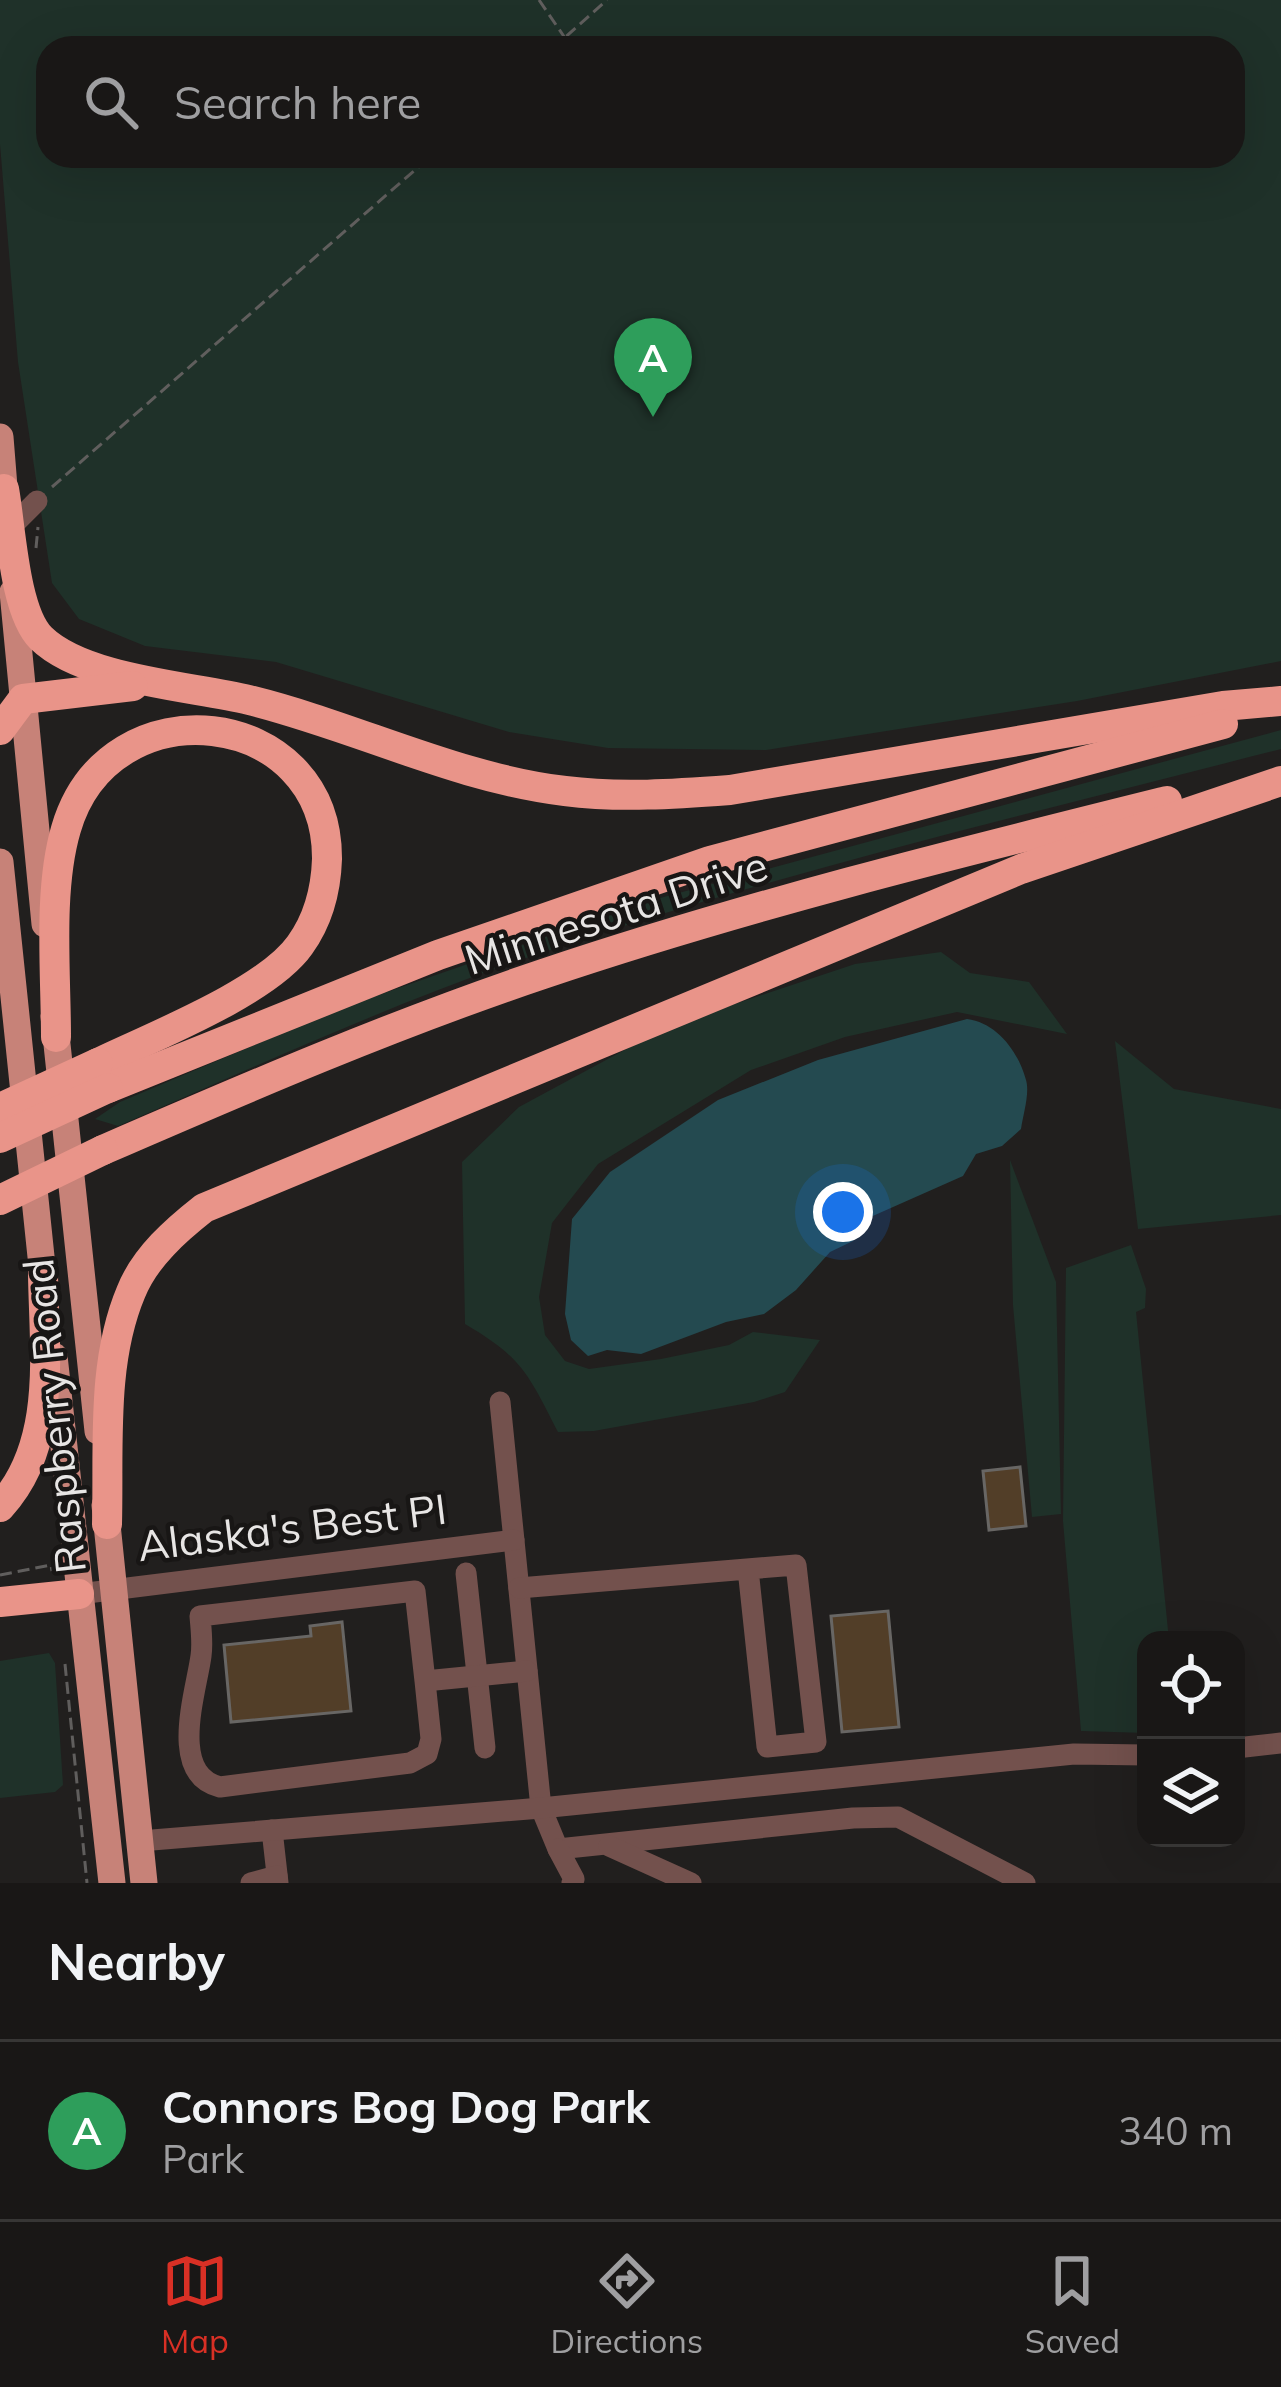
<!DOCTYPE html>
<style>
:root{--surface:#191716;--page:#262423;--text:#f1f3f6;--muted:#9f9fa1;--line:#373635;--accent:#d93025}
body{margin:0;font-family:Mulish,sans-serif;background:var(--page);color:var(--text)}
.controls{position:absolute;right:36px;bottom:36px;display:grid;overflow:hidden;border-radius:24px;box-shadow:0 12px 48px #0002}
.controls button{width:108px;height:108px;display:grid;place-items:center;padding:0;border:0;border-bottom:3px solid var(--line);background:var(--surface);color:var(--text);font:60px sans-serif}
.you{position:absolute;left:843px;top:1212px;width:42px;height:42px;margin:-30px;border:9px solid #fff;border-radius:50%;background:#1a73e8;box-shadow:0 0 0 18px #1a73e833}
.badge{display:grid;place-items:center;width:78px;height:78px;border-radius:50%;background:var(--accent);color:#fff;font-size:39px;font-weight:700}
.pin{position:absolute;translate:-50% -99px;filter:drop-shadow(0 3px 6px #0008)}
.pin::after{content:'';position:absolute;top:63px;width:42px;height:36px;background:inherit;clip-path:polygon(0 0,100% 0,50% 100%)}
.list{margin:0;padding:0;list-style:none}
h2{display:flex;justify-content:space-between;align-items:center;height:156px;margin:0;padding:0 48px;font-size:51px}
h2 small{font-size:39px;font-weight:400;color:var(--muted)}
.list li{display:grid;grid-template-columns:78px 1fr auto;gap:36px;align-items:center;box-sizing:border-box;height:180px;padding:0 48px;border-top:3px solid var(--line)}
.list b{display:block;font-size:45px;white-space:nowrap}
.list p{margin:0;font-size:39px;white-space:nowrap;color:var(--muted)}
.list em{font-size:39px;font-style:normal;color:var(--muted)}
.icon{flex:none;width:66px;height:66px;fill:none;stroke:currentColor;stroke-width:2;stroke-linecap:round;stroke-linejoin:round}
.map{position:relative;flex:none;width:1281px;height:1883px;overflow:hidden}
.search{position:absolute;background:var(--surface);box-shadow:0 12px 48px #0002;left:36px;right:36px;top:36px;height:132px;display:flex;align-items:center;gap:30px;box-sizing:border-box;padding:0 42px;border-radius:36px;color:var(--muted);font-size:45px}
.sheet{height:336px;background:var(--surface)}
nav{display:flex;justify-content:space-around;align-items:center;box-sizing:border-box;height:168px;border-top:3px solid var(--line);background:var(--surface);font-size:33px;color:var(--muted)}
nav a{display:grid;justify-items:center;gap:6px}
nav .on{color:var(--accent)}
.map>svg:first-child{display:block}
.green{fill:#1f3129;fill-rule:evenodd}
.water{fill:#244a50}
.building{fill:#523e28;stroke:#686664;stroke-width:3}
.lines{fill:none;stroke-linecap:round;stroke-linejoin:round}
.path{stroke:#605e5d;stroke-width:3;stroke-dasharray:12 6;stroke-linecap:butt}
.minor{stroke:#73514d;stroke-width:21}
.major{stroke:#c78278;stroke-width:27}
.highway{stroke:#e99489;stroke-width:30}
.highway-bridge{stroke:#e99489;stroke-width:30}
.labels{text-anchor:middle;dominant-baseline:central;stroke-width:9;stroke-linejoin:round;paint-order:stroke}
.street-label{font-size:42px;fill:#e7e5e4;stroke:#181615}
</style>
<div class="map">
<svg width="1281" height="1883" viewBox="0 0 1281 1883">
<rect width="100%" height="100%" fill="#211f1e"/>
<g class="green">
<path d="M 0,0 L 1281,0 L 1281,661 L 1077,701 L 766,750 L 608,748 L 509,732 L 276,662 L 145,646 L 79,619 L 52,583 L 18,362 L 0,144 ZM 48,48 L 1233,48 L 1233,156 L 48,156 Z"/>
<path d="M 1281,730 L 1281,749 C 1032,813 781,872 538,954 C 395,1002 257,1066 118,1126 L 95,1119 L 120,1102 L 344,1007 L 649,901 Z"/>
<path d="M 941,952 L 970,973 L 1029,982 L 1067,1034 L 957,1012 L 845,1037 L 751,1070 L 598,1164 L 552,1223 L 539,1297 L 545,1335 L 565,1361 L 589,1369 L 661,1359 L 729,1345 L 753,1332 L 820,1340 L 785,1392 L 754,1402 L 594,1431 L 558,1432 C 528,1374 523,1358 465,1324 L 462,1162 L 519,1107 L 669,1026 L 855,964 Z"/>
<polygon points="1115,1041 1174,1089 1281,1109 1281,1215 1138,1229"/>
<polygon points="1010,1160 1056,1282 1061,1514 1032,1517 1013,1305"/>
<polygon points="1131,1245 1146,1289 1145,1308 1136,1312 1169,1640 1146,1640 1146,1733 1081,1731 1063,1521 1066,1268"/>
<polygon points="49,1653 55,1663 63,1785 55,1792 0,1798 0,1661"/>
</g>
<path class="water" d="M 967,1019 C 997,1023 1018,1051 1026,1080 C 1030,1093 1023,1115 1021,1129 L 1002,1146 L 976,1154 L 963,1176 L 866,1219 L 853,1241 L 830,1252 L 796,1290 L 764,1314 L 726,1322 L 641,1354 L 607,1350 L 588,1356 L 571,1340 L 565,1314 L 572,1219 L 610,1172 L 718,1100 L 818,1060 Z"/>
<g class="building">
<polygon points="1020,1467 1026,1526 989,1530 983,1471"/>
<polygon points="888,1611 899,1727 842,1732 831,1616"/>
<polygon points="342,1622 351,1711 231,1722 224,1645 311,1636 310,1626"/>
</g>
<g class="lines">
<g class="path">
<polyline points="539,0 565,38"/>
<polyline points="553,48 607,0"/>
<polyline points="52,487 431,156"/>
<polyline points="36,548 38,527"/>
<polyline points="0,1575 51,1565 52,1571"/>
<polyline points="65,1664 87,1883"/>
</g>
<g class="minor">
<polyline points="11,527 37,501"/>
<polyline points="500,1402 541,1808 558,1849 853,1818 898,1817 1025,1883"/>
<polyline points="466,1573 485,1748"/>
<polyline points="519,1588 796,1565 816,1742 767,1747 748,1569"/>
<polyline points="79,1594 514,1540"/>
<path d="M 425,1681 L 431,1739 L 427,1754 L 410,1763 L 220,1787 C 168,1774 196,1693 201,1656 C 203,1643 201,1629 200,1616 L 415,1591 L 425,1681 L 527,1671"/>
<polyline points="1236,1748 1281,1743"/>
<polyline points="272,1830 278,1883"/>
<polyline points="140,1841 541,1808 1074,1754 1146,1755"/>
<polyline points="609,1846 691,1883"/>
<polyline points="558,1849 574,1879 572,1883"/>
<polyline points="251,1883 277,1876"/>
</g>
<g class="major">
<polyline points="0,437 6,512"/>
<polyline points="13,592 45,924"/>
<polyline points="0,862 45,1295"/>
<polyline points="54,1016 98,1431"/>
<polyline points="54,1356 112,1883"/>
<polyline points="105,1505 144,1883"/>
</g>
<g class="highway">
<path d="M 4,489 C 11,527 14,611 41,638 C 84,680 191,686 249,700 C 355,726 456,778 565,791 C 619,798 676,794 730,790 L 1223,706 L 1281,701"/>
<polyline points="0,730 23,699 133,686"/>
<path d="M 56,1037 C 56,973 48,890 66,829 C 109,681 328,706 327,859 C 326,889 318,920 300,945 C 267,992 152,1037 98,1063"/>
<polyline points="108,1088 438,955 710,861 1223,724"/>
<path d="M 103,1150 C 248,1087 394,1024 543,974 C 748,905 958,853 1167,801"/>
<path d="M 0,1507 C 58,1444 44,1352 43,1274"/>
<path d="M 107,1524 C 109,1448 101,1363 131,1292 C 145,1257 176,1230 204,1208 L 1021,869 L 1281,781"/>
<polyline points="0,1602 79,1594"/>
</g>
<g class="highway-bridge">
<polyline points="0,1108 98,1063"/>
<polyline points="0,1138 108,1088"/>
<polyline points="0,1200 103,1150"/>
</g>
</g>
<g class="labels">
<g class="street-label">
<text transform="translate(616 912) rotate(-18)">Minnesota Drive</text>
<text transform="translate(54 1416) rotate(-96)">Raspberry Road</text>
<text transform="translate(292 1527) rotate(-7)">Alaska's Best PI</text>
</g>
</g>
</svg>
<div class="controls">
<button><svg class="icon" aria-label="locate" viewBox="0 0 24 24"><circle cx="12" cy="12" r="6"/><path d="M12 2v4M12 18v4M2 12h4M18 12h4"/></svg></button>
<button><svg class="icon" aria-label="layers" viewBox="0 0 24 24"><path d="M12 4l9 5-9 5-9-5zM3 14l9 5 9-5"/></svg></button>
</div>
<div class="you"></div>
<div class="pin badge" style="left:653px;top:417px;background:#2e9e5b">A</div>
<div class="search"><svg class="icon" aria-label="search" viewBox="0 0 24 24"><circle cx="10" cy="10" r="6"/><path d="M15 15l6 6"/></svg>Search here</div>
</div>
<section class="sheet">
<h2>Nearby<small></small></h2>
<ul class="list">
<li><span class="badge" style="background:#2e9e5b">A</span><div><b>Connors Bog Dog Park</b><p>Park</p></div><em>340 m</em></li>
</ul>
</section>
<nav>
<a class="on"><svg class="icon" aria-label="map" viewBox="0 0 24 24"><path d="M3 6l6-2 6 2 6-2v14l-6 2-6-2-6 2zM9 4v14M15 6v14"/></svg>Map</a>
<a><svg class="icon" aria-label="directions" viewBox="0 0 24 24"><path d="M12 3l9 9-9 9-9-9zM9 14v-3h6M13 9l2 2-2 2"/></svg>Directions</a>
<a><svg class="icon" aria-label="saved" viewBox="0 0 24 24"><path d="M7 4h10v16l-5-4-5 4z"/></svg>Saved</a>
</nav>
